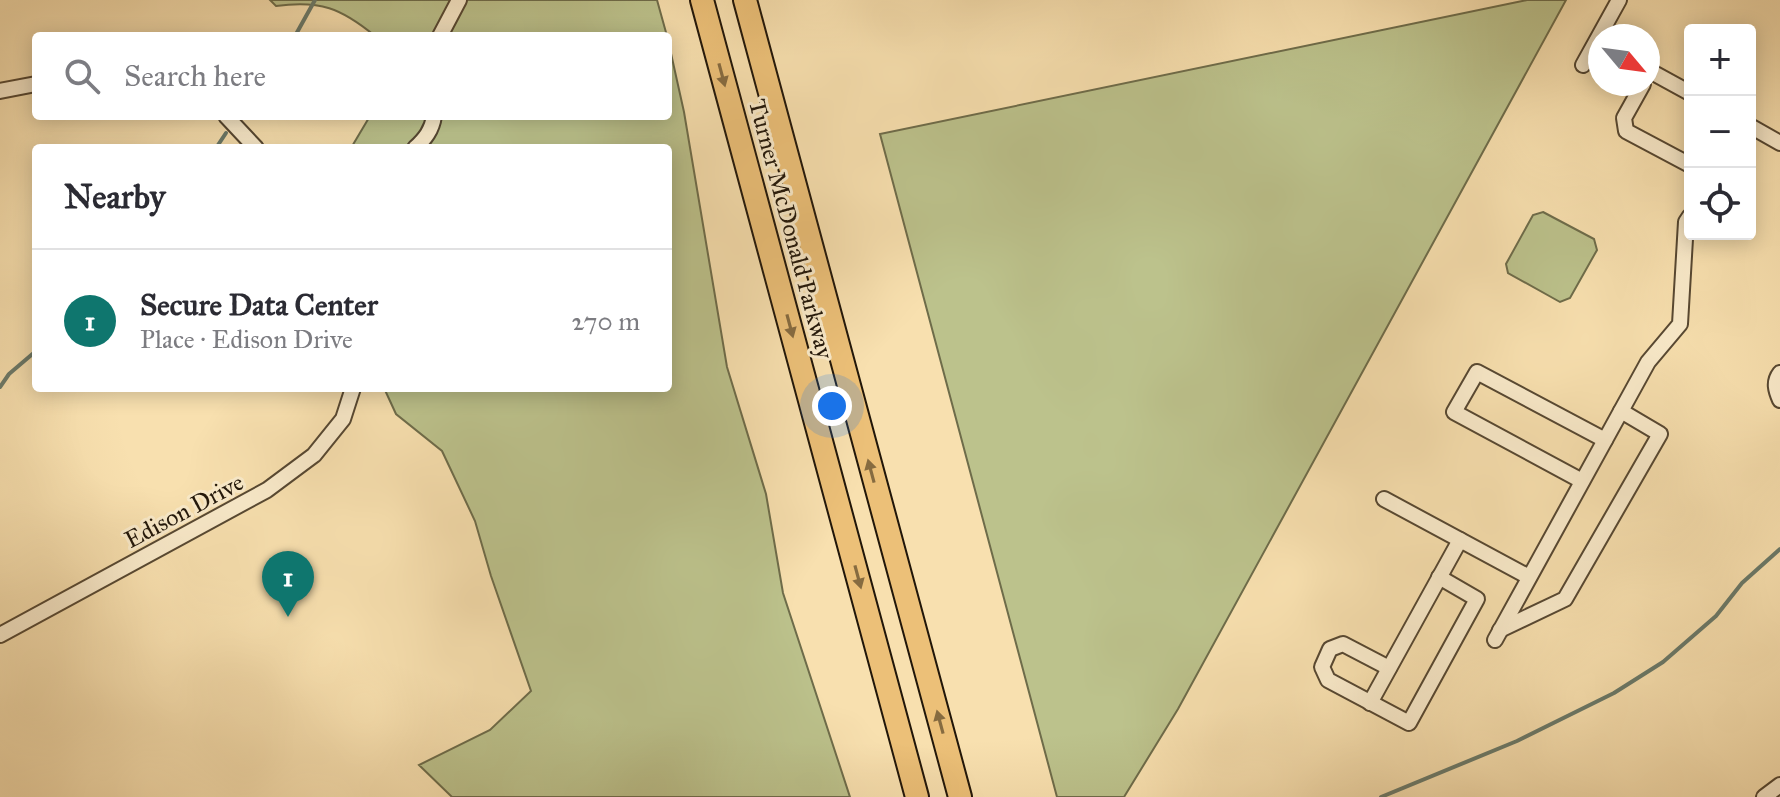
<!DOCTYPE html>
<meta charset="utf-8">
<style>
:root{--surface:#fff;--page:#f2f2f3;--text:#2b2b33;--muted:#7c7c81;--line:#e1e1e2;--accent:#0f766e}
body{margin:0;font-family:"IM FELL Great Primer",serif;background:var(--page);color:var(--text)}
.controls{position:absolute;right:24px;top:24px;display:grid;overflow:hidden;border-radius:8px;box-shadow:0 4px 20px #0003}
.controls button{width:72px;height:72px;display:grid;place-items:center;padding:0;border:0;border-bottom:2px solid var(--line);background:var(--surface);color:var(--text);font:40px sans-serif}
.compass{position:absolute;left:1588px;top:24px;width:72px;height:72px;border-radius:50%;background:var(--surface);box-shadow:0 4px 20px #0003;rotate:119deg}
.you{position:absolute;left:832px;top:406px;width:28px;height:28px;margin:-20px;border:6px solid #fff;border-radius:50%;background:#1a73e8;box-shadow:0 0 0 12px #1a73e833}
.badge{display:grid;place-items:center;width:52px;height:52px;border-radius:50%;background:var(--accent);color:#fff;font-size:26px;font-weight:700}
.pin{position:absolute;translate:-50% -66px;filter:drop-shadow(0 2px 4px #0008)}
.pin::after{content:'';position:absolute;top:42px;width:28px;height:24px;background:inherit;clip-path:polygon(0 0,100% 0,50% 100%)}
.list{margin:0;padding:0;list-style:none}
h2{display:flex;justify-content:space-between;align-items:center;height:104px;margin:0;padding:0 32px;font-size:34px}
h2 small{font-size:26px;font-weight:400;color:var(--muted)}
.list li{display:grid;grid-template-columns:52px 1fr auto;gap:24px;align-items:center;box-sizing:border-box;height:144px;padding:0 32px;border-top:2px solid var(--line)}
.list b{display:block;font-size:30px;white-space:nowrap}
.list p{margin:0;font-size:26px;white-space:nowrap;color:var(--muted)}
.list em{font-size:26px;font-style:normal;color:var(--muted)}
.icon{flex:none;width:44px;height:44px;fill:none;stroke:currentColor;stroke-width:2;stroke-linecap:round;stroke-linejoin:round}
.map{position:relative;flex:none;width:1780px;height:797px;overflow:hidden}
.search{position:absolute;background:var(--surface);box-shadow:0 4px 20px #0003;left:32px;top:32px;width:640px;height:88px;display:flex;align-items:center;gap:20px;box-sizing:border-box;padding:0 28px;border-radius:8px;color:var(--muted);font-size:30px}
.panel{position:absolute;background:var(--surface);box-shadow:0 4px 20px #0003;left:32px;top:144px;width:640px;height:248px;border-radius:8px}
.map>svg:first-child{display:block}
.green{fill:#bcc28c;stroke:#6e6c4a;stroke-width:2}
.lines{fill:none;stroke-linecap:round;stroke-linejoin:round}
.stream{stroke:#6b7a6a;stroke-width:4}
.minor-casing{stroke:#574832;stroke-width:18}
.highway-casing{stroke:#211609;stroke-width:26}
.minor{stroke:#faebcb;stroke-width:14}
.highway{stroke:#ecc078;stroke-width:22}
.oneway{fill:#866b40}
.labels{text-anchor:middle;dominant-baseline:central;stroke-width:6;stroke-linejoin:round;paint-order:stroke}
.street-label{font-size:24px;fill:#211609;stroke:#faebcb}
</style>
<div class="map">
<svg width="1780" height="797" viewBox="0 0 1780 797">
<rect width="100%" height="100%" fill="#f8e0af"/>
<filter id="stains"><feTurbulence type="fractalNoise" baseFrequency=".0025" numOctaves="4"/><feColorMatrix values="0 0 0 0 .2 0 0 0 0 .09 0 0 0 0 .02 0 0 0 .5 -.17"/></filter>
<radialGradient id="worn" r=".72"><stop offset=".6" stop-color="#630" stop-opacity="0"/><stop offset="1" stop-color="#630" stop-opacity=".3"/></radialGradient>
<g class="green">
<path d="M 270,0 L 657,0 L 667,36 L 375,36 C 341,8 320,0 276,6 Z"/>
<polygon points="1527,0 1566,0 1178,709 1124,797 1057,797 880,134"/>
<polygon points="668,40 684,112 727,367 766,494 783,593 850,797 452,797 419,765 490,730 531,691 491,576 475,521 442,451 396,414 384,388 668,388 668,148 351,148 370,116 668,116"/>
<polygon points="1543,212 1594,239 1597,250 1570,298 1560,302 1508,273 1506,264 1533,215"/>
</g>
<g class="lines">
<g class="stream">
<polyline points="295,36 315,0"/>
<polyline points="216,148 226,133"/>
<polyline points="0,387 9,374 36,351"/>
<polyline points="1381,797 1517,741 1614,693 1663,662 1716,616 1742,583 1780,549"/>
</g>
<defs>
<g id="minor">
<polyline points="440,36 459,0"/>
<polyline points="1583,65 1619,0"/>
<polyline points="1648,70 1690,93"/>
<polyline points="1643,84 1624,118 1626,131 1690,165"/>
<polyline points="0,91 36,84"/>
<polyline points="226,116 256,148"/>
<polyline points="1750,126 1780,143"/>
<path d="M 415,148 C 425,139 432,130 434,116"/>
<path d="M 1780,373 C 1773,382 1776,391 1780,400"/>
<polyline points="1582,481 1454,412 1477,372 1605,440"/>
<polyline points="1384,499 1529,577"/>
<polyline points="1500,630 1565,599 1660,434 1621,411"/>
<polyline points="0,635 267,490 314,455 343,419 353,388"/>
<polyline points="1495,640 1648,362 1680,324 1686,222 1690,216"/>
<polyline points="1389,668 1343,644 1330,649 1322,667 1328,680 1409,723 1477,599 1439,577"/>
<polyline points="1370,703 1460,540"/>
<polyline points="1764,797 1780,785"/>
</g>
<g id="highway">
<polyline points="702,0 917,797"/>
<polyline points="745,0 960,797"/>
</g>
</defs>
<use href="#minor" class="minor-casing"/>
<use href="#highway" class="highway-casing"/>
<use href="#minor" class="minor"/>
<use href="#highway" class="highway"/>
</g>
<defs><path id="oneway-solid" d="M-6-.8H1V-3.2L6.5 0L1 3.2V.8H-6Z" transform="scale(2)"/></defs>
<g class="oneway">
<use href="#oneway-solid" transform="translate(722 75) rotate(75)"/>
<use href="#oneway-solid" transform="translate(790 326) rotate(75)"/>
<use href="#oneway-solid" transform="translate(871 471) rotate(-105)"/>
<use href="#oneway-solid" transform="translate(858 577) rotate(75)"/>
<use href="#oneway-solid" transform="translate(940 722) rotate(-105)"/>
</g>
<g class="labels">
<g class="street-label">
<text transform="translate(791 229) rotate(75)">Turner McDonald Parkway</text>
<text transform="translate(184 511) rotate(-28)">Edison Drive</text>
</g>
</g>
<rect width="100%" height="100%" filter="url(#stains)"/>
<rect width="100%" height="100%" fill="url(#worn)"/>
</svg>
<div class="controls">
<button>+</button>
<button>−</button>
<button><svg class="icon" aria-label="locate" viewBox="0 0 24 24"><circle cx="12" cy="12" r="6"/><path d="M12 2v4M12 18v4M2 12h4M18 12h4"/></svg></button>
</div>
<svg class="compass" viewBox="-18 -18 36 36"><path d="M0-13l5 13h-10z" fill="#e53935"/><path d="M0 13l5-13h-10z" fill="#7c7c81"/></svg>
<div class="you"></div>
<div class="pin badge" style="left:288px;top:617px">1</div>
<div class="search"><svg class="icon" aria-label="search" viewBox="0 0 24 24"><circle cx="10" cy="10" r="6"/><path d="M15 15l6 6"/></svg>Search here</div>
<section class="panel">
<h2>Nearby<small></small></h2>
<ul class="list">
<li><span class="badge">1</span><div><b>Secure Data Center</b><p>Place · Edison Drive</p></div><em>270 m</em></li>
</ul>
</section>
</div>
